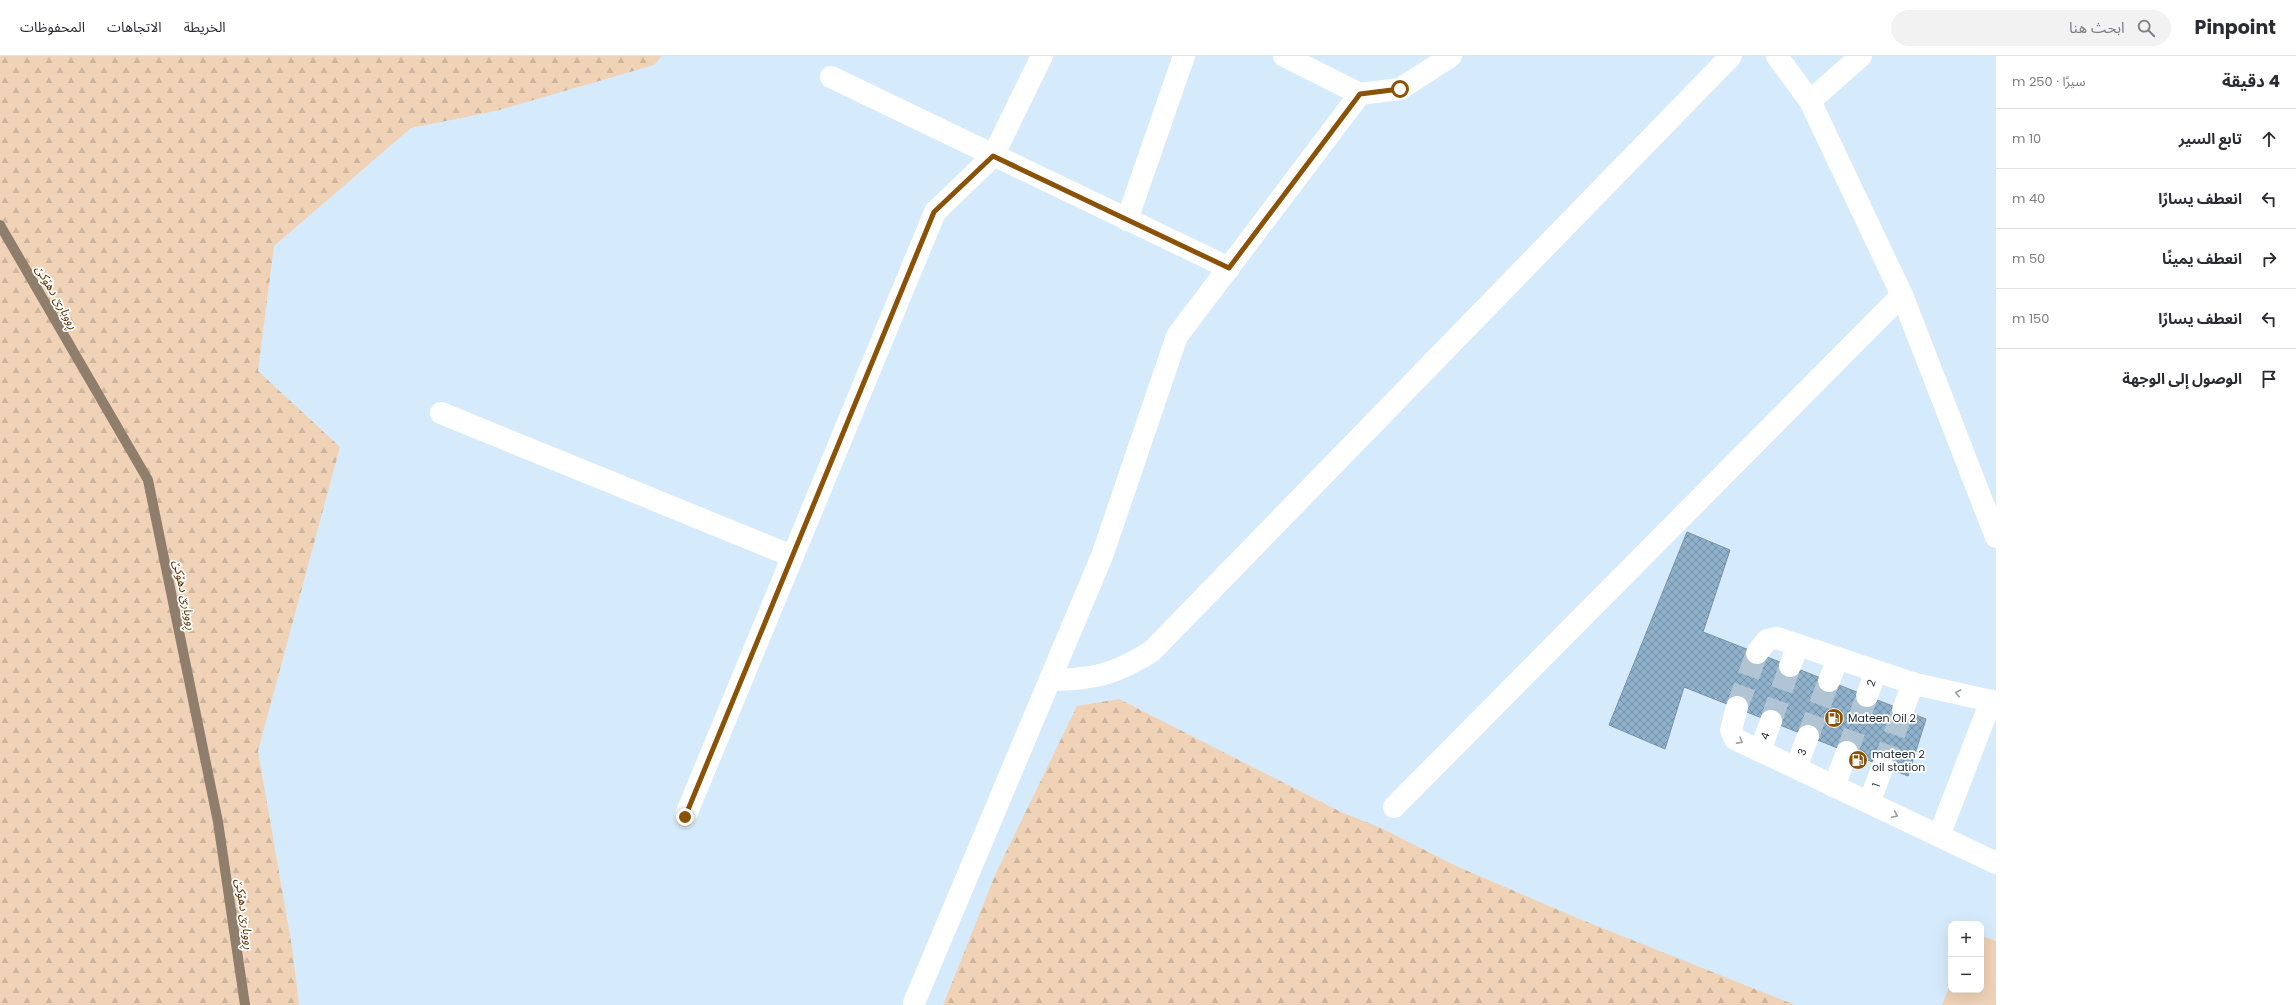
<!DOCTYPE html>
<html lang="ar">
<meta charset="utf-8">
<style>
:root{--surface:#fff;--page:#f2f2f3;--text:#2b2b33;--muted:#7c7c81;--line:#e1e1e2}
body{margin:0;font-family:Poppins,"Noto Sans Arabic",sans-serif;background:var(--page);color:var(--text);direction:rtl}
.controls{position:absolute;right:12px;bottom:12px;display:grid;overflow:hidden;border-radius:8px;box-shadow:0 4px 16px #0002}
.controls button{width:36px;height:36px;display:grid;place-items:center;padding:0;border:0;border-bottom:1px solid var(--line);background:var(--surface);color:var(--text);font:20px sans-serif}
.stop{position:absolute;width:12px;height:12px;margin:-9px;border:3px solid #8a5207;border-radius:50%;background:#fff}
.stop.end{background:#8a5207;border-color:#fff;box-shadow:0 1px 4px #0008}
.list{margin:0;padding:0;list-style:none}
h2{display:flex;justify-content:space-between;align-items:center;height:52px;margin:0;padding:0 16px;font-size:17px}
h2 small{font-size:13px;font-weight:400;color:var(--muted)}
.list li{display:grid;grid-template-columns:26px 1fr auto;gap:12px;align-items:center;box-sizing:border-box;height:60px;padding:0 16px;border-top:1px solid var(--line)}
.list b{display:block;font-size:15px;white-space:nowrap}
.list em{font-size:13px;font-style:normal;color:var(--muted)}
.icon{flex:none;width:22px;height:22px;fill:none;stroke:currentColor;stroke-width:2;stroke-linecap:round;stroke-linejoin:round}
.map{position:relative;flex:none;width:1996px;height:949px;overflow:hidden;direction:ltr}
header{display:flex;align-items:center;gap:24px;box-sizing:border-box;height:56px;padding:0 20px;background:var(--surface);border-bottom:1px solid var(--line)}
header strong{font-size:19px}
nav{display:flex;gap:22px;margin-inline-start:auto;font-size:14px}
.search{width:280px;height:36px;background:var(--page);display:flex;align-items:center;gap:10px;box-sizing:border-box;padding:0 14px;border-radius:22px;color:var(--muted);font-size:15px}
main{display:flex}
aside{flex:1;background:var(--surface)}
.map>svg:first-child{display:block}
.green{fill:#f0d3b7}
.forest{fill:url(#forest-firs)}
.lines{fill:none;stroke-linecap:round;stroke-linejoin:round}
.stream{stroke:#907e6d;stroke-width:10}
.building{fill:url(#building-cross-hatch);stroke:#7992a6}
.minor-tunnel{stroke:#b0c4d3;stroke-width:22;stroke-dasharray:22 11;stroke-linecap:butt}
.minor{stroke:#fff;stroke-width:22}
.oneway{stroke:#999ea1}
.route{stroke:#8a5207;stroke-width:5}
.labels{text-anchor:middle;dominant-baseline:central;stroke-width:3.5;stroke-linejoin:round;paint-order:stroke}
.street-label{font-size:11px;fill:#1d272f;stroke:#fff}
.poi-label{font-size:11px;fill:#1d272f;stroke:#fff;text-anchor:start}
.water-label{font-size:12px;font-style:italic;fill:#593100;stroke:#fff}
</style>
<header>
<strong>Pinpoint</strong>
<div class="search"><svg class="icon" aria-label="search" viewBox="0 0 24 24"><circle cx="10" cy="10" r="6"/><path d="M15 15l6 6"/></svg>ابحث هنا</div>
<nav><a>الخريطة</a><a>الاتجاهات</a><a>المحفوظات</a></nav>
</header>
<main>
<aside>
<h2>4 دقيقة<small>سيرًا · 250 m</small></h2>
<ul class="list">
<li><svg class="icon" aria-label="ahead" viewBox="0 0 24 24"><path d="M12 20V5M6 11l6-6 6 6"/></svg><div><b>تابع السير</b></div><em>10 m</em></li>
<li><svg class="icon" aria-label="left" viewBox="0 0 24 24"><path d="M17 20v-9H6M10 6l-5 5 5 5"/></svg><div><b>انعطف يسارًا</b></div><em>40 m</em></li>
<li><svg class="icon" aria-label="right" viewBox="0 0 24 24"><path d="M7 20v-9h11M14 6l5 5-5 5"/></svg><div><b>انعطف يمينًا</b></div><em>50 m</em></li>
<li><svg class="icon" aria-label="left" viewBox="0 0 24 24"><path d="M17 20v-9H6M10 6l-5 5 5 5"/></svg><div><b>انعطف يسارًا</b></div><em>150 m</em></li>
<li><svg class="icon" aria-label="arrive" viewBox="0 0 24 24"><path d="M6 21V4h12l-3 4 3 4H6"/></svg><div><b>الوصول إلى الوجهة</b></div></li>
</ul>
</aside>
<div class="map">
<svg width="1996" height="949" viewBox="0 0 1996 949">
<defs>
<pattern id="forest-firs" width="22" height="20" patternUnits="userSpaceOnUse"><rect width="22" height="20" fill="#f0d3b7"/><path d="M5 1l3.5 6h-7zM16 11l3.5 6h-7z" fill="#cdb59e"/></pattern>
<pattern id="building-cross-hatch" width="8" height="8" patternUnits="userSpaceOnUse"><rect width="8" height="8" fill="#8fb1cb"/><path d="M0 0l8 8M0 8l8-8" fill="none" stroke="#7490a5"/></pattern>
</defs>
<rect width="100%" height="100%" fill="#d5ebfc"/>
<polygon class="green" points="1981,880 1996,885 1996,949 1942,949 1951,926 1951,934 1981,934"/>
<g class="forest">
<polygon points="0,0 662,0 654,9 496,55 411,72 274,190 258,315 340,391 258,695 292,891 299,949 0,949"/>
<polygon points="1119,643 1339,755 1383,773 1456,810 1577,862 1795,949 943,949 995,819 1077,650"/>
</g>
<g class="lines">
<polyline class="stream" points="0,169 148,424 218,766 245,949"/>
</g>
<polygon class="building" points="1687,476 1730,494 1703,576 1926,663 1908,720 1684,631 1665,693 1609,669"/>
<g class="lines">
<g class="minor-tunnel">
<polyline points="1737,651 1757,597"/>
<polyline points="1771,665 1790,610"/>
<polyline points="1808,680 1829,625"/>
<polyline points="1847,696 1867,640"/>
<polyline points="1883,710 1903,654"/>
</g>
<g class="minor">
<polyline points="1284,0 1360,38 1400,33 1451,0"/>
<polyline points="1777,0 1810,45 1902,239 1996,481"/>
<polyline points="831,21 1229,212"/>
<polyline points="1810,45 1861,0"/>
<polyline points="1127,164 1184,0"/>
<polyline points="441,357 792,500"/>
<polyline points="1757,597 1767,584 1777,582 1915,628 1996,646"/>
<polyline points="1790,610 1798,589"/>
<path d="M 1050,624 C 1091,624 1117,618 1152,595 L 1731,0"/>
<polyline points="1829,625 1838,602"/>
<polyline points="1867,640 1876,615"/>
<polyline points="1737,651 1731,674 1735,683 1996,807"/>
<polyline points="1903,654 1913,627"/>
<polyline points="1760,695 1771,665"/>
<polyline points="1796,712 1808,680"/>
<polyline points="1834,731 1847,696"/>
<polyline points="1869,747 1883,710"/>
<polyline points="1394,751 1902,239"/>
<polyline points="685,761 935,156 993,100 1042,0"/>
<polyline points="1939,780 1991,645"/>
<polyline points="914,947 1102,500 1177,280 1360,38"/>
</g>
</g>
<defs><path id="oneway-chevron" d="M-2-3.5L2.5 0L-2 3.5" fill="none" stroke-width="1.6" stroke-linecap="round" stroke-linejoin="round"/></defs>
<g class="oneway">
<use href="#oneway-chevron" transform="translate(1958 637) rotate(-167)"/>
<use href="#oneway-chevron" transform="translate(1740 685) rotate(29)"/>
<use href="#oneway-chevron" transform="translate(1895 759) rotate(25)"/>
</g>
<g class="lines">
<polyline class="route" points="685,761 934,156 993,100 1229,212 1360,38 1400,33"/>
</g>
<defs>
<symbol id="fuel-disc" viewBox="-11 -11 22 22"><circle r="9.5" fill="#8a5207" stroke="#fff"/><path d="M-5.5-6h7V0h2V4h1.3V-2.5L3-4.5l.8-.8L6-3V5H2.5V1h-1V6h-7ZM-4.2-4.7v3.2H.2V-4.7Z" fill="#fff"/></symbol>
</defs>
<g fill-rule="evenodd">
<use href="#fuel-disc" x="1823" y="651" width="22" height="22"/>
<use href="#fuel-disc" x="1847" y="693" width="22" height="22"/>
</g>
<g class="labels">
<g class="street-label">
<text transform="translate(1871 627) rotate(-70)">2</text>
<text transform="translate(1765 680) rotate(-70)">4</text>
<text transform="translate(1802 696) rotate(-69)">3</text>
<text transform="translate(1876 729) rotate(-70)">1</text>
</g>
<g class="poi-label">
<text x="1848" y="662">Mateen Oil 2</text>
<text x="1872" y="698">mateen 2<tspan x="1872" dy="13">oil station</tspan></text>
</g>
<g class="water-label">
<text transform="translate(57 241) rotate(60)">ڕووبارێ دهۆكێ</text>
<text transform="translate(185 539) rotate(78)">ڕووبارێ دهۆكێ</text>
<text transform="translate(245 858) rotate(82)">ڕووبارێ دهۆكێ</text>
</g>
</g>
</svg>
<div class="controls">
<button>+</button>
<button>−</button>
</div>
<div class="stop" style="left:1400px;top:33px"></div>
<div class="stop end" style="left:685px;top:761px"></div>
</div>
</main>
